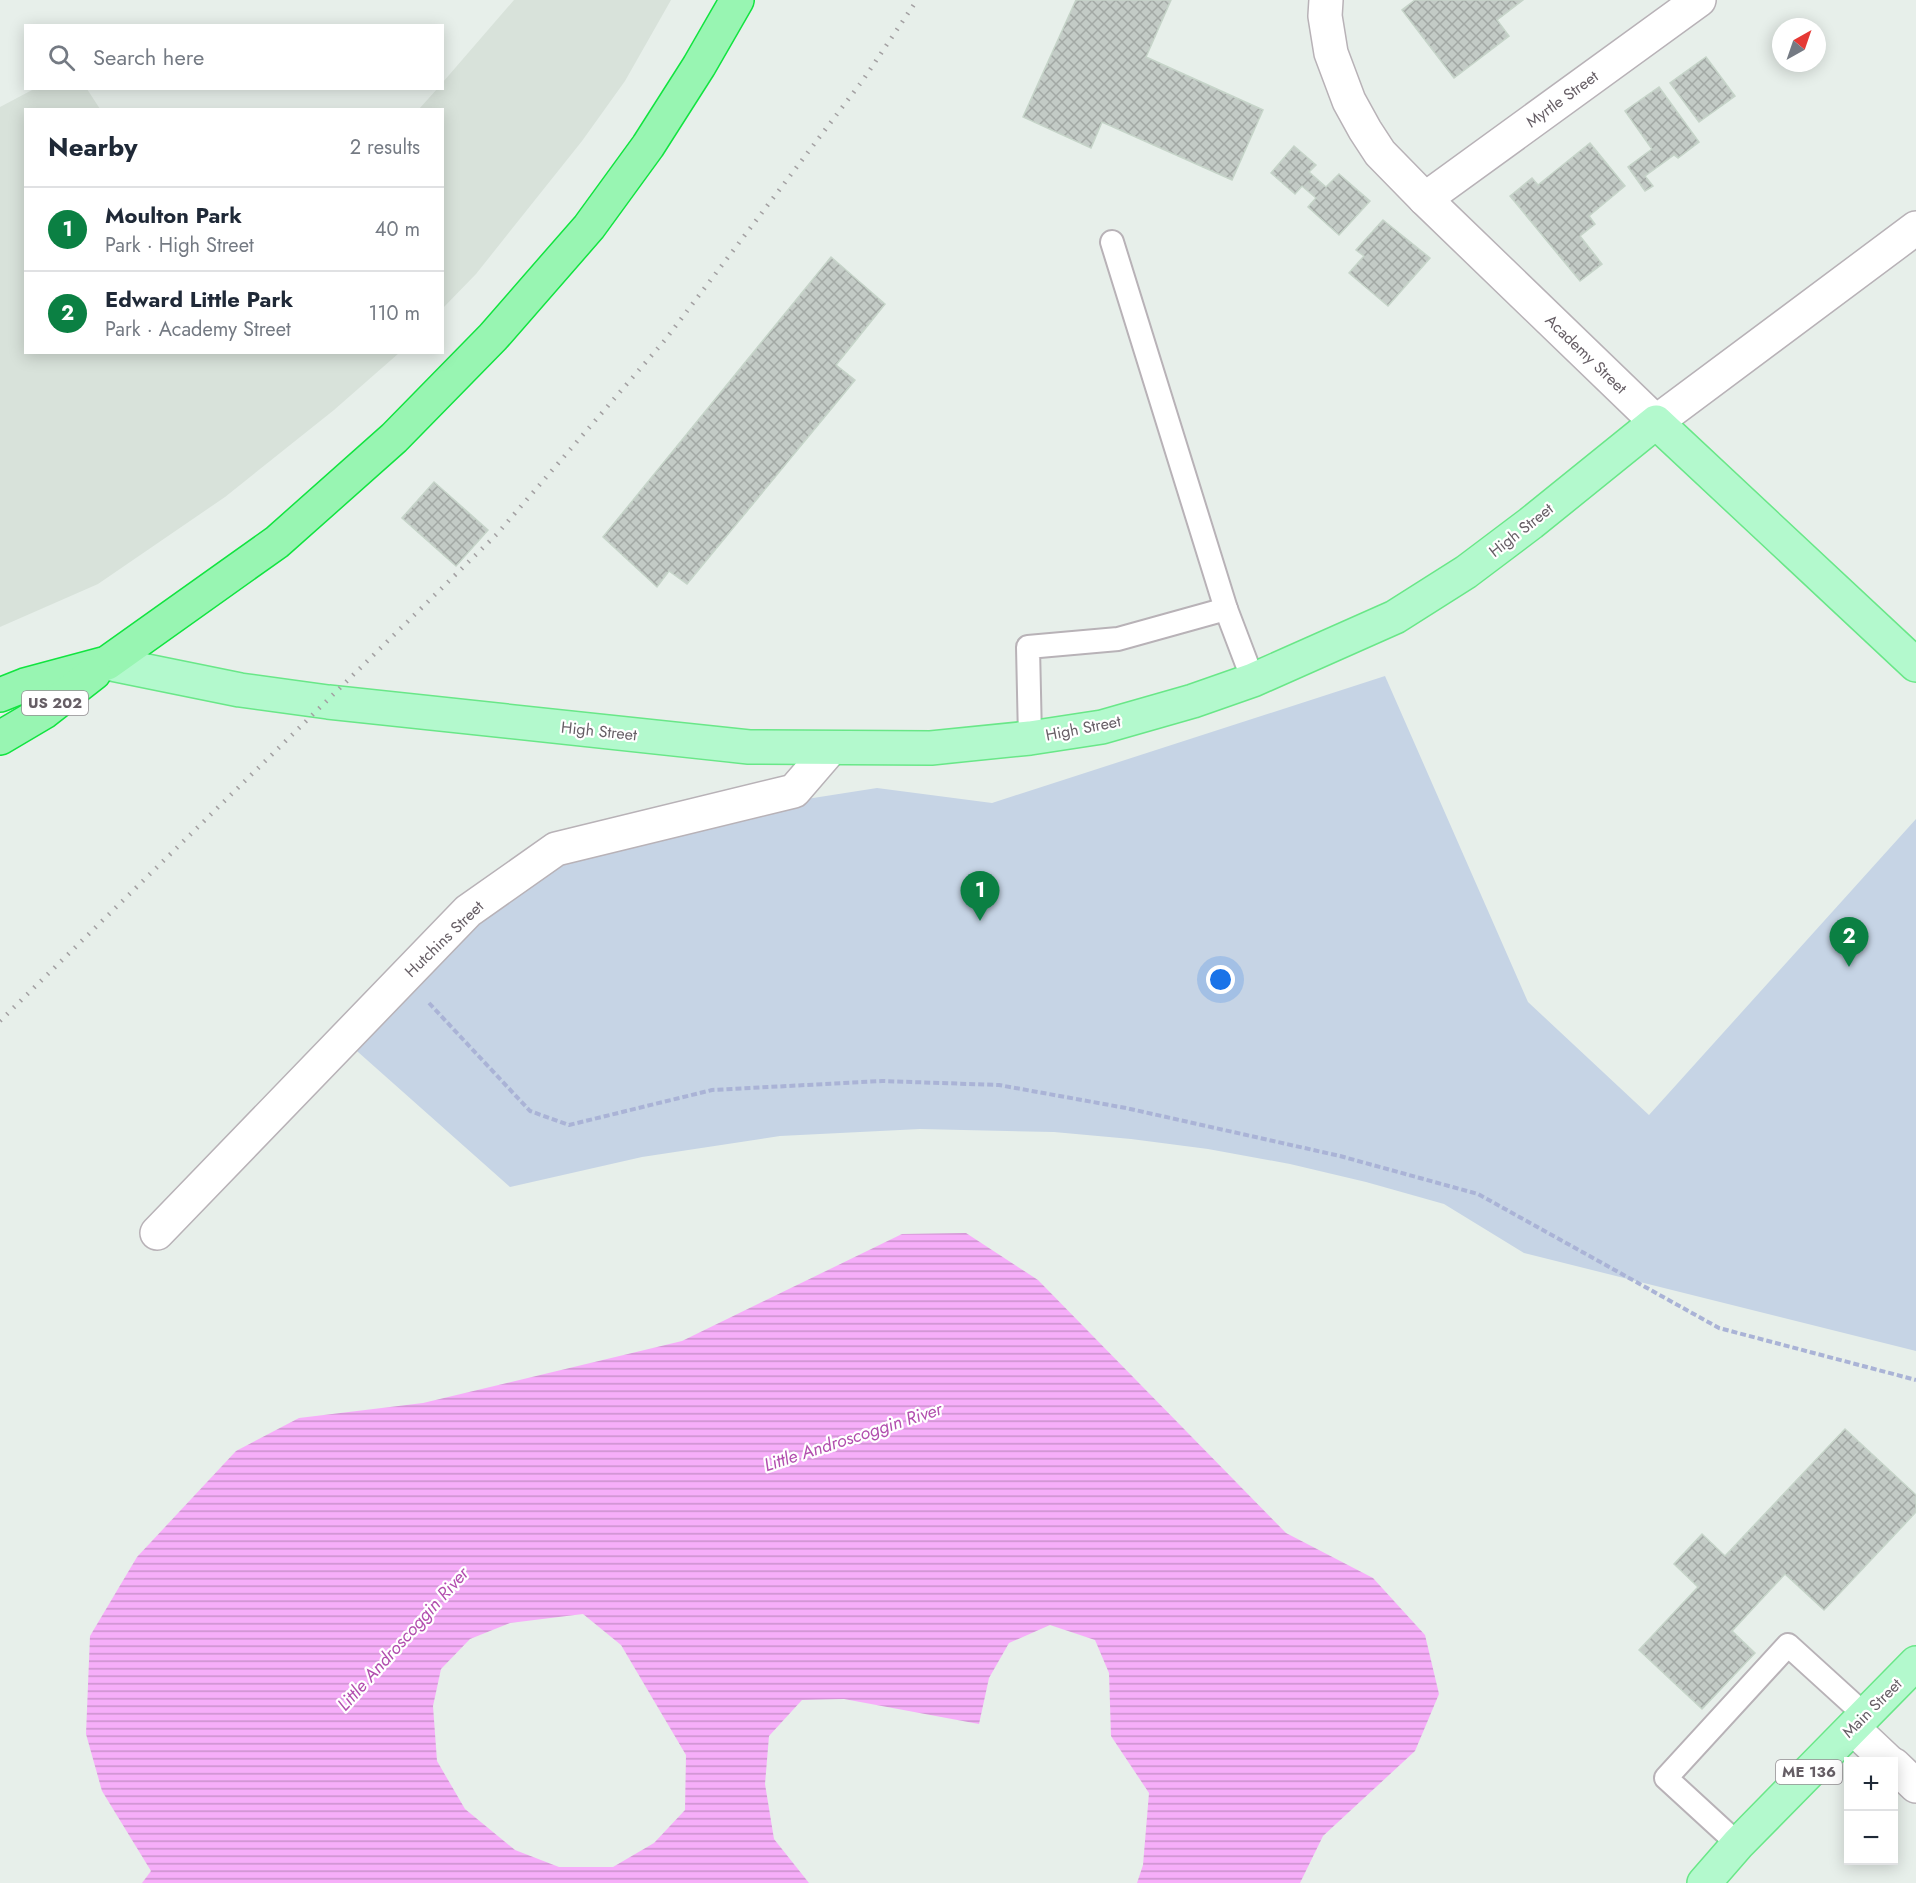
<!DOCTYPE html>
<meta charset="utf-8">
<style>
:root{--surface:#fff;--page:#f2f2f3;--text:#1f2937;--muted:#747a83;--line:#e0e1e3;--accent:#0b8043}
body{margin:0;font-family:Jost,sans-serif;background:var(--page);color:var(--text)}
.controls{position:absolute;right:18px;bottom:18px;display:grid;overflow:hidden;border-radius:0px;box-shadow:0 3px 15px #0003}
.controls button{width:54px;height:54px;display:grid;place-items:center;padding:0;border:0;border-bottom:2px solid var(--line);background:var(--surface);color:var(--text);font:30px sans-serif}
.compass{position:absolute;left:1772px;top:18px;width:54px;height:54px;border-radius:50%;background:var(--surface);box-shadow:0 3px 15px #0003;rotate:40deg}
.you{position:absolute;left:1221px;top:980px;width:21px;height:21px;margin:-15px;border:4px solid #fff;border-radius:50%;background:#1a73e8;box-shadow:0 0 0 9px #1a73e833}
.badge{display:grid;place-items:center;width:39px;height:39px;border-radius:50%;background:var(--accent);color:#fff;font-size:20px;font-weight:700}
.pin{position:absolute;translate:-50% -50px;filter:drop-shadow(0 2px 3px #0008)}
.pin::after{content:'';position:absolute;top:32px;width:21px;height:18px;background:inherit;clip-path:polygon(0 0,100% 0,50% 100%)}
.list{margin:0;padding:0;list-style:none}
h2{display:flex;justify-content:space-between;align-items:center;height:78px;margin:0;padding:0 24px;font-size:26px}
h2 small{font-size:20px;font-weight:400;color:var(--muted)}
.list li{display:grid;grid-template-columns:39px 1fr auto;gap:18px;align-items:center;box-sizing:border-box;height:84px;padding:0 24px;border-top:2px solid var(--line)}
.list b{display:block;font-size:22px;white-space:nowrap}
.list p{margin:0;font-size:20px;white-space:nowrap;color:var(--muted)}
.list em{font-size:20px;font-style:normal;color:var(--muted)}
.icon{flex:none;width:33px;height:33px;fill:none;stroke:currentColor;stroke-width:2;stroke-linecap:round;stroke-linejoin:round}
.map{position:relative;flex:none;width:1916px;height:1883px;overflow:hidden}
.search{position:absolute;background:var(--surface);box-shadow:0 3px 15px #0003;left:24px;top:24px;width:420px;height:66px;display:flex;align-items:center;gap:15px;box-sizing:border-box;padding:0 21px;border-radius:0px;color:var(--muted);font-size:22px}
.panel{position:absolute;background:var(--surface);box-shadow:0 3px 15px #0003;left:24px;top:108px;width:420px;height:246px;border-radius:0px}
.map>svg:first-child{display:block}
.education{fill:#d8e2da}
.park{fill:#c6d4e5}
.water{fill:url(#water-rules);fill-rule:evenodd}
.building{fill:url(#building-cross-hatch);stroke:#c6d4c9;stroke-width:1.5}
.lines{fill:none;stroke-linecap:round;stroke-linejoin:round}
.lane-casing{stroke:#b8b2b7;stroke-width:26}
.street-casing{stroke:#b8b2b7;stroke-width:36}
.primary-casing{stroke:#69e788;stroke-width:36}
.highway-casing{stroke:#12e440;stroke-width:36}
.path{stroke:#aab3d6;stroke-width:4;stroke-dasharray:6 3;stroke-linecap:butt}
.lane{stroke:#fff;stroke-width:22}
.street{stroke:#fff;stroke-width:33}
.primary{stroke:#b3f9cd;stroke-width:33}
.highway{stroke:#98f5b2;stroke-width:33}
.rail{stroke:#a3a0a2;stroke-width:4.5;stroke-dasharray:1.5 8;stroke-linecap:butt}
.labels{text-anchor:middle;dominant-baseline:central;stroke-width:4.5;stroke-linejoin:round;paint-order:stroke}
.shield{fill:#fff;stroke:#948e93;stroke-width:1.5}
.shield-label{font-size:15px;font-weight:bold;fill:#665e65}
.street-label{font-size:16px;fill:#665e65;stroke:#fff}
.water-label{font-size:18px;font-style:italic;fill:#b24eae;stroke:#fff}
</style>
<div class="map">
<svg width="1916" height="1883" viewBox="0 0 1916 1883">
<defs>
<pattern id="water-rules" width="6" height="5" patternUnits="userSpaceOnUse" patternTransform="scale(1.5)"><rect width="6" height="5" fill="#f6aef9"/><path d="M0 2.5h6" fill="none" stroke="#cb91cd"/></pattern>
<pattern id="building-cross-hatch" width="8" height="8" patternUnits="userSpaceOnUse" patternTransform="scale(1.5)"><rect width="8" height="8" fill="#c3cbc6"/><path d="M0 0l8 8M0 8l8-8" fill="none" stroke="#a2a8a4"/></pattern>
</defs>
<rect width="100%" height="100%" fill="#e7efea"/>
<g class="education">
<polygon points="514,0 671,0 625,81 582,141 476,274 443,308 442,110 419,109 437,89 442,88 443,82"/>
<polygon points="34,89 87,89 100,109 26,110 26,352 399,353 334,410 225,497 98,584 0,627 0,107"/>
</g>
<polygon class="park" points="1385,676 1528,1002 1649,1115 1916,819 1916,1351 1524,1253 1444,1204 1366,1182 1290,1164 1208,1149 1131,1139 1054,1132 920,1129 780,1136 642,1157 510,1187 349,1044 546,840 877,788 992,803"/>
<path class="water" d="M 966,1233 L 1038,1280 L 1286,1533 L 1373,1578 L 1425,1635 L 1439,1694 L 1415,1751 L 1323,1836 L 1300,1883 L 1137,1883 L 1143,1865 L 1149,1793 L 1111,1736 L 1109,1673 L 1095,1640 L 1050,1625 L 1009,1643 L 989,1678 L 979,1724 L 844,1699 L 802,1700 L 769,1736 L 765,1784 L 774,1839 L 809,1883 L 142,1883 L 151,1871 L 102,1791 L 86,1734 L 90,1636 L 137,1557 L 236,1451 L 299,1418 L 423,1403 L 682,1341 L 902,1234 ZM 583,1614 L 621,1645 L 686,1755 L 685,1810 L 654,1843 L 613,1867 L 559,1867 L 515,1850 L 465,1809 L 437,1761 L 433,1706 L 441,1669 L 470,1639 L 510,1623 Z"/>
<g class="building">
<polygon points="1076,0 1171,0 1146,57 1263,110 1232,180 1102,122 1091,148 1023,117"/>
<polygon points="1415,0 1523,0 1497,20 1509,36 1454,78 1402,10"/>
<polygon points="1706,57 1735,96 1699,122 1670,83"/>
<polygon points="1659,87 1699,142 1678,158 1674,155 1645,176 1653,186 1645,191 1628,167 1652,149 1625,111"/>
<polygon points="1590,143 1625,186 1589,216 1595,224 1580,236 1602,264 1580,281 1510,196 1532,178 1538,185"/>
<polygon points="1294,146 1316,165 1309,172 1326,187 1339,174 1370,201 1339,235 1308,207 1316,198 1302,186 1295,194 1271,173"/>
<polygon points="1383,220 1430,258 1388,306 1349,273 1364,256 1356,250"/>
<polygon points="831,257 885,304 836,365 855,380 687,584 669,571 657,587 603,537"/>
<polygon points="434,482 488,530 456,566 402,518"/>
<polygon points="1845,1429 1916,1495 1916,1512 1824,1610 1785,1574 1732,1631 1755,1653 1702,1709 1639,1650 1698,1587 1674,1564 1702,1534 1725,1556"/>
</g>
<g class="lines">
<defs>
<g id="lane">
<polyline points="1112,242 1226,609 1253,680"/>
<polyline points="1030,738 1028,647 1118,639 1226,609"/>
<polyline points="1738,1844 1666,1778 1788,1645 1865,1715"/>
</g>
<g id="street">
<polyline points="1326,0 1325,16 1331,53 1349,101 1365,130 1380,153 1425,199 1656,422 1916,228"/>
<polyline points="1425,199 1699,0"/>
<polyline points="157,1233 468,911 556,849 794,791 831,748"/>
<polyline points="1853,1728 1889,1762"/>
<polyline points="1894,1765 1916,1786"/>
</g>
<g id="primary">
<polyline points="107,663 240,690 328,702 749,747 931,748 1030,738 1102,727 1193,701 1253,680 1395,617 1466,572 1531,523 1656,422 1916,665"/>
<polyline points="1704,1883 1738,1844 1916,1663"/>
</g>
<g id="highway">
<polyline points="0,695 25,685 107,663 277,542 394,438 493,337 589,227 648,146 699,66 737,0"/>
<polyline points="0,738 44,712 94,673"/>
</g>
</defs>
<use href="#lane" class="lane-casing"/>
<use href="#street" class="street-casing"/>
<use href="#primary" class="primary-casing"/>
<use href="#highway" class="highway-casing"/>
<polyline class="path" points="429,1003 530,1111 569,1125 712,1090 882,1081 999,1085 1126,1108 1340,1156 1478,1194 1719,1328 1916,1380"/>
<use href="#lane" class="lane"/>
<use href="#street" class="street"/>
<use href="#primary" class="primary"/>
<use href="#highway" class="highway"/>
<polyline class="rail" points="0,1021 497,534 665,340 863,80 917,0"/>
</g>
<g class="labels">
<g class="shield">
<rect x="22" y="691" width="66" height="24" rx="4.5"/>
<rect x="1776" y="1760" width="66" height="24" rx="4.5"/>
</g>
<g class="shield-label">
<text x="55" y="703">US 202</text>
<text x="1809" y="1772">ME 136</text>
</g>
<g class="street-label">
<text transform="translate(1562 99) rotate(-36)">Myrtle Street</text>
<text transform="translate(1586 354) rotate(44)">Academy Street</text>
<text transform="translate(1521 530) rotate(-38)">High Street</text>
<text transform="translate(1083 728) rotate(-11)">High Street</text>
<text transform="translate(599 731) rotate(6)">High Street</text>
<text transform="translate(444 939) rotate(-44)">Hutchins Street</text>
<text transform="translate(1872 1708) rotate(-45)">Main Street</text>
</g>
<g class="water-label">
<text transform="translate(853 1437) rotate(-18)">Little Androscoggin River</text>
<text transform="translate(403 1639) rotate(-48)">Little Androscoggin River</text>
</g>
</g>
</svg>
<div class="controls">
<button>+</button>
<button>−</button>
</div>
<svg class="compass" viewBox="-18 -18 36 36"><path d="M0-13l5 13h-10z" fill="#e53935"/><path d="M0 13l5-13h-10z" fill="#747a83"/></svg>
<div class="you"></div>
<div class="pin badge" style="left:980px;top:921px">1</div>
<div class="pin badge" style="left:1849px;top:967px">2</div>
<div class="search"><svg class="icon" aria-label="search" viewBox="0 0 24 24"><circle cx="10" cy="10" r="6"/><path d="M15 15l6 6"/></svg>Search here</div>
<section class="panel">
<h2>Nearby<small>2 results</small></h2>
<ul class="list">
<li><span class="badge">1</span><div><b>Moulton Park</b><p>Park · High Street</p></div><em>40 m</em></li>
<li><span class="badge">2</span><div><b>Edward Little Park</b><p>Park · Academy Street</p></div><em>110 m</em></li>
</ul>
</section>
</div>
